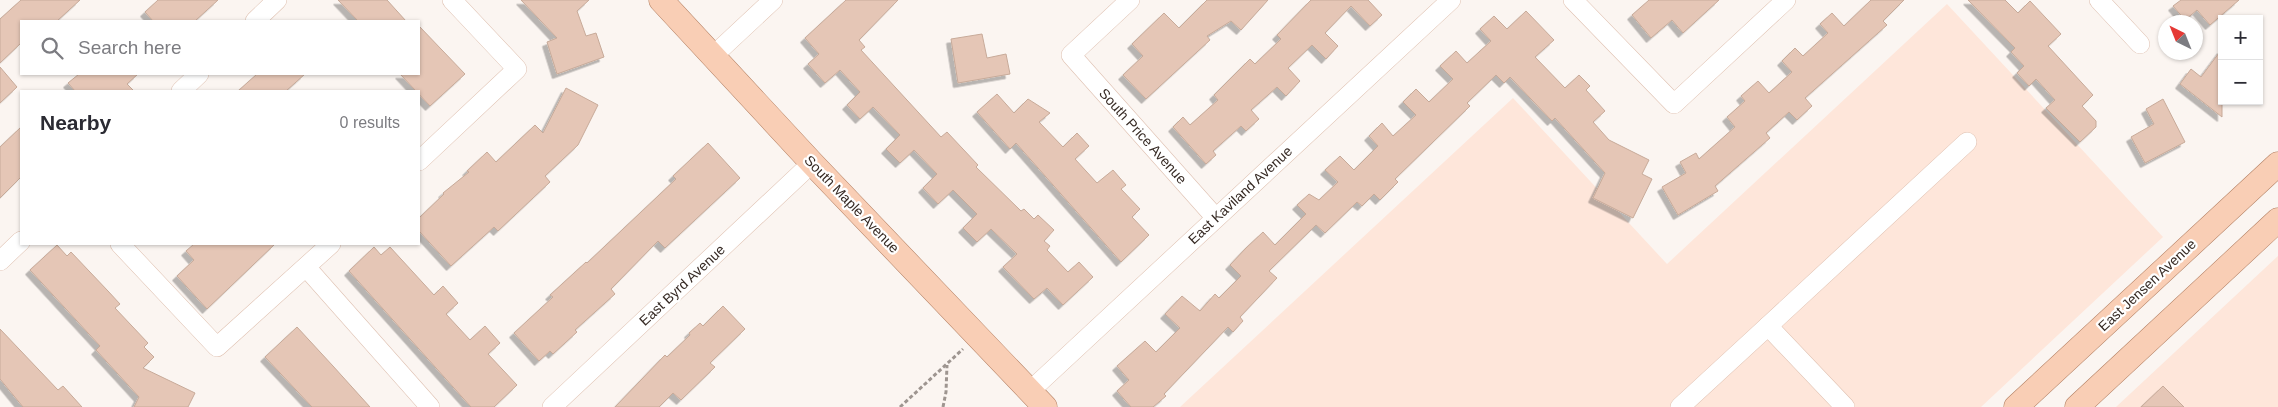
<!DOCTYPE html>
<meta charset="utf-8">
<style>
:root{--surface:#fff;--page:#f2f2f3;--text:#2b2b33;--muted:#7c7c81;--line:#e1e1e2}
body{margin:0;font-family:Helvetica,sans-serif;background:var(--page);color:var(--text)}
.controls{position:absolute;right:15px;top:15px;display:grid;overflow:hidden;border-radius:0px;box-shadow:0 1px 4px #0004}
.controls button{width:45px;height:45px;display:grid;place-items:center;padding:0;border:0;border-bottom:1px solid var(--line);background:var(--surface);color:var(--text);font:25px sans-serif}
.compass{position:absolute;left:2158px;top:15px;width:45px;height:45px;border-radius:50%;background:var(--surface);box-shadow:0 1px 4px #0004;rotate:317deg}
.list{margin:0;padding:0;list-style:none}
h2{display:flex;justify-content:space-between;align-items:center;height:65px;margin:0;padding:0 20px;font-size:21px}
h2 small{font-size:16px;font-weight:400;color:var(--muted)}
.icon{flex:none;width:28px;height:28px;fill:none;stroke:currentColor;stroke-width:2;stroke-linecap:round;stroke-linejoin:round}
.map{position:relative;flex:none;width:2278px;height:407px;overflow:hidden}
.search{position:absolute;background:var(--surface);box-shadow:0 1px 4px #0004;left:20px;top:20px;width:400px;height:55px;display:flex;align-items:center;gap:12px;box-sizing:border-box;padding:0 18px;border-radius:0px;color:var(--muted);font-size:19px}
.panel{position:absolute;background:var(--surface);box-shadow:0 1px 4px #0004;left:20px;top:90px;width:400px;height:155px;border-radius:0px}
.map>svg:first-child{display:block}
.built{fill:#fee6da}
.building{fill:#e5c6b6;stroke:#c7aa99;filter:url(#shadow)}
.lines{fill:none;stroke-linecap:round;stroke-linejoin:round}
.minor-casing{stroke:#dfc0b0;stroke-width:20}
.major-casing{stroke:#b27f62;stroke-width:25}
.path{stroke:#9e9590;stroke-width:3;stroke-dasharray:4 2.5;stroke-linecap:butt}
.minor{stroke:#fff;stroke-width:19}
.major{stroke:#f9ceb5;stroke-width:24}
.labels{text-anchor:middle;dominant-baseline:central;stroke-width:4.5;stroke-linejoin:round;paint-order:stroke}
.street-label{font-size:14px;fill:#362a24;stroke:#fff}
</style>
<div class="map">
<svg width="2278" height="407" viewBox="0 0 2278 407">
<defs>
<filter id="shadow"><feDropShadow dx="-4.5" dy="4.5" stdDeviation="0" flood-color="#0004"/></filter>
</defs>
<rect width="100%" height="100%" fill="#fbf5f1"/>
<g class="built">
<polygon points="1947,4 2163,237 1981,407 1180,407 1513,98 1667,264"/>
<polygon points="2278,256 2278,407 2116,407"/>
</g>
<g class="building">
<polygon points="21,0 80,0 57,21 21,21 21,43 0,63 0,19"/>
<polygon points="158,0 218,0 195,21 153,21 145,12"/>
<polygon points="338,0 387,0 406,21 358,21"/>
<polygon points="521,0 589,0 577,11 586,36 596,33 604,57 557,74 547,42 557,38"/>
<polygon points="846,0 898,0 859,40 865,47 861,50 941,137 947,132 978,165 976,167 1021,211 1024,209 1034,219 1038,215 1054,230 1044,241 1050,246 1047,250 1068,272 1079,262 1093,277 1063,305 1047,288 1034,299 1003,267 1017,254 991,229 977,242 963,228 977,214 953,190 938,204 923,188 937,174 914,150 900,163 886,149 900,135 873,107 860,119 847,105 860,92 840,70 825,83 808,64 819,54 805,38"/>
<polygon points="1207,0 1268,0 1241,30 1231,21 1207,36 1210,40 1146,99 1123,75 1143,56 1132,44 1164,13 1179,28"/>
<polygon points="1311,0 1368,0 1382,15 1370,26 1351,6 1325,33 1338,46 1326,59 1312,45 1288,68 1300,81 1286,96 1277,87 1251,110 1259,119 1246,131 1241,126 1213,151 1216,155 1206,164 1173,127 1183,117 1190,125 1218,100 1214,95 1250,59 1255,64 1281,39 1277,35"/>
<polygon points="1649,0 1719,0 1683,33 1672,20 1651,38 1632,15"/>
<polygon points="1871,0 1904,0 1883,21 1887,25 1805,98 1812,106 1797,120 1789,112 1766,133 1770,138 1715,186 1718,191 1678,215 1662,187 1686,173 1680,162 1696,153 1699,159 1735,127 1727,117 1745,101 1741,96 1758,81 1769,93 1792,72 1782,61 1795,48 1803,56 1828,33 1820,24 1832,13 1844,26"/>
<polygon points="1968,0 2005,0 2018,13 2030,1 2061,34 2048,46 2093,95 2082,106 2096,121 2096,127 2080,142 2046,108 2055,100 2036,79 2029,86 2017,73 2024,66 2011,52 2015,48"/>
<polygon points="2181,0 2239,0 2210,25 2197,10 2185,20 2173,6"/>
<polygon points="1526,11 1554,40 1535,57 1565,88 1579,75 1590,86 1586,90 1605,111 1593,122 1609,140 1649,160 1642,174 1652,179 1633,218 1593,198 1605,173 1555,118 1552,121 1510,77 1504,83 1496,75 1467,103 1470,106 1395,179 1398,182 1380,200 1374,194 1362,206 1357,202 1325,233 1316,225 1269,271 1277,278 1240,317 1243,321 1233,332 1228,327 1164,394 1166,396 1153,407 1131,407 1117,391 1129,380 1117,366 1145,341 1156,352 1180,328 1165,314 1182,296 1200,311 1215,294 1219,298 1241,276 1230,265 1246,248 1263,232 1275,245 1306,214 1297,205 1309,194 1319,200 1338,182 1325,170 1340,156 1354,170 1378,146 1369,136 1382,123 1393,136 1416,115 1403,102 1416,89 1429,102 1453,79 1440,66 1456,51 1467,63 1491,41 1480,29 1494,16 1507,29"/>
<polygon points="419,26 465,74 430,106 400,74 419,74"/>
<polygon points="982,34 987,58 1006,54 1010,74 958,83 951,39"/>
<polygon points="2222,49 2222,117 2180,84 2191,69 2201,77"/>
<polygon points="0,67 17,87 0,103"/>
<polygon points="79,74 138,74 127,84 134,91 75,91 68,83"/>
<polygon points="257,74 305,74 286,91 238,91"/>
<polygon points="566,88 598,105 578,145 545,176 550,182 498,231 494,227 451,266 419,231 419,218 444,194 443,193 469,172 467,171 487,152 496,162 535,125 543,133"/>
<polygon points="997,94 1014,113 1028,99 1050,113 1039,122 1063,147 1077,133 1089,146 1075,159 1097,183 1113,170 1126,185 1121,189 1140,209 1132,217 1149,235 1121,262 1016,143 1010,149 977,112"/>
<polygon points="2163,99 2185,142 2145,163 2131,137 2154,124 2146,109"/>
<polygon points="21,127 21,177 0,198 0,147"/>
<polygon points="708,143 740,178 665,248 658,241 611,289 615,294 575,330 577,332 553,354 550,351 539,361 514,333 553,297 550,295 586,262 587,263 676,179 673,176"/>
<polygon points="194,244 275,244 207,309 177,276 194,260 186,251"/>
<polygon points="57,245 67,256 71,252 108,291 120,304 115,308 148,343 144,347 154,357 143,368 195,393 188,407 134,407 139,397 96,350 100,346 30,270"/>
<polygon points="374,247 381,255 390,247 434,295 443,286 458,303 446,314 470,340 485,326 500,343 488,354 517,385 494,407 471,407 349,271"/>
<polygon points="723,306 745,329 710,363 715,367 681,400 673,393 659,407 615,407 665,355 667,357 690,335 689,333 700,323 703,326"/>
<polygon points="297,327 333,366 370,407 312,407 265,357"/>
<polygon points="0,329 58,390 63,386 82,407 23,407 0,379"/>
<polygon points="2163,386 2184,407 2141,407"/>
</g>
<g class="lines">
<defs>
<g id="minor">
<polyline points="1130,0 1071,55 1215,217"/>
<polyline points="1573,0 1674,104 1786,0"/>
<polyline points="2099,0 2140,44"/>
<polyline points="255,21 277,0"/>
<polyline points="713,56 773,0"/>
<polyline points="181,91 199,74"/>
<polyline points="419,161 517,69 452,0"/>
<polyline points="120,244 217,347 331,244"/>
<polyline points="0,261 21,241"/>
<polyline points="306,267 430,407"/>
<polyline points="1030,391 1451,0"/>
<polyline points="552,407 812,163"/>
<polyline points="1680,407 1768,326"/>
<polyline points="1845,407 1768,326 1967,142"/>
</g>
<g id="major">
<polyline points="661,0 812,163 1045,407"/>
<polyline points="2016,407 2278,164"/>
<polyline points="2077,407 2278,220"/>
</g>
</defs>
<use href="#minor" class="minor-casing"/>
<use href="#major" class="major-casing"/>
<g class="path">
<polyline points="900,407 963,349"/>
<polyline points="943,407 946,392 947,365"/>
</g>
<use href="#minor" class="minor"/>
<use href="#major" class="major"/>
</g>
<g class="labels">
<g class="street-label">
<text transform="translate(1143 136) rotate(48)">South Price Avenue</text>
<text transform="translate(1240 195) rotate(-43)">East Kaviland Avenue</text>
<text transform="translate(852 204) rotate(46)">South Maple Avenue</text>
<text transform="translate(682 285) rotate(-43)">East Byrd Avenue</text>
<text transform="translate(2147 285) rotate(-43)">East Jensen Avenue</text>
</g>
</g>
</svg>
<div class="controls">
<button>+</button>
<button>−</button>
</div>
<svg class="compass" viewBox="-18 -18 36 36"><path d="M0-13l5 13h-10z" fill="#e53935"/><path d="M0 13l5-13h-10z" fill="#7c7c81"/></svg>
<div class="search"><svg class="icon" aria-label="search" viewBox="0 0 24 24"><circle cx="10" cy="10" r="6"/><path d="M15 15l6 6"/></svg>Search here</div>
<section class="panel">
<h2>Nearby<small>0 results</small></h2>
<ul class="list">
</ul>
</section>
</div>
